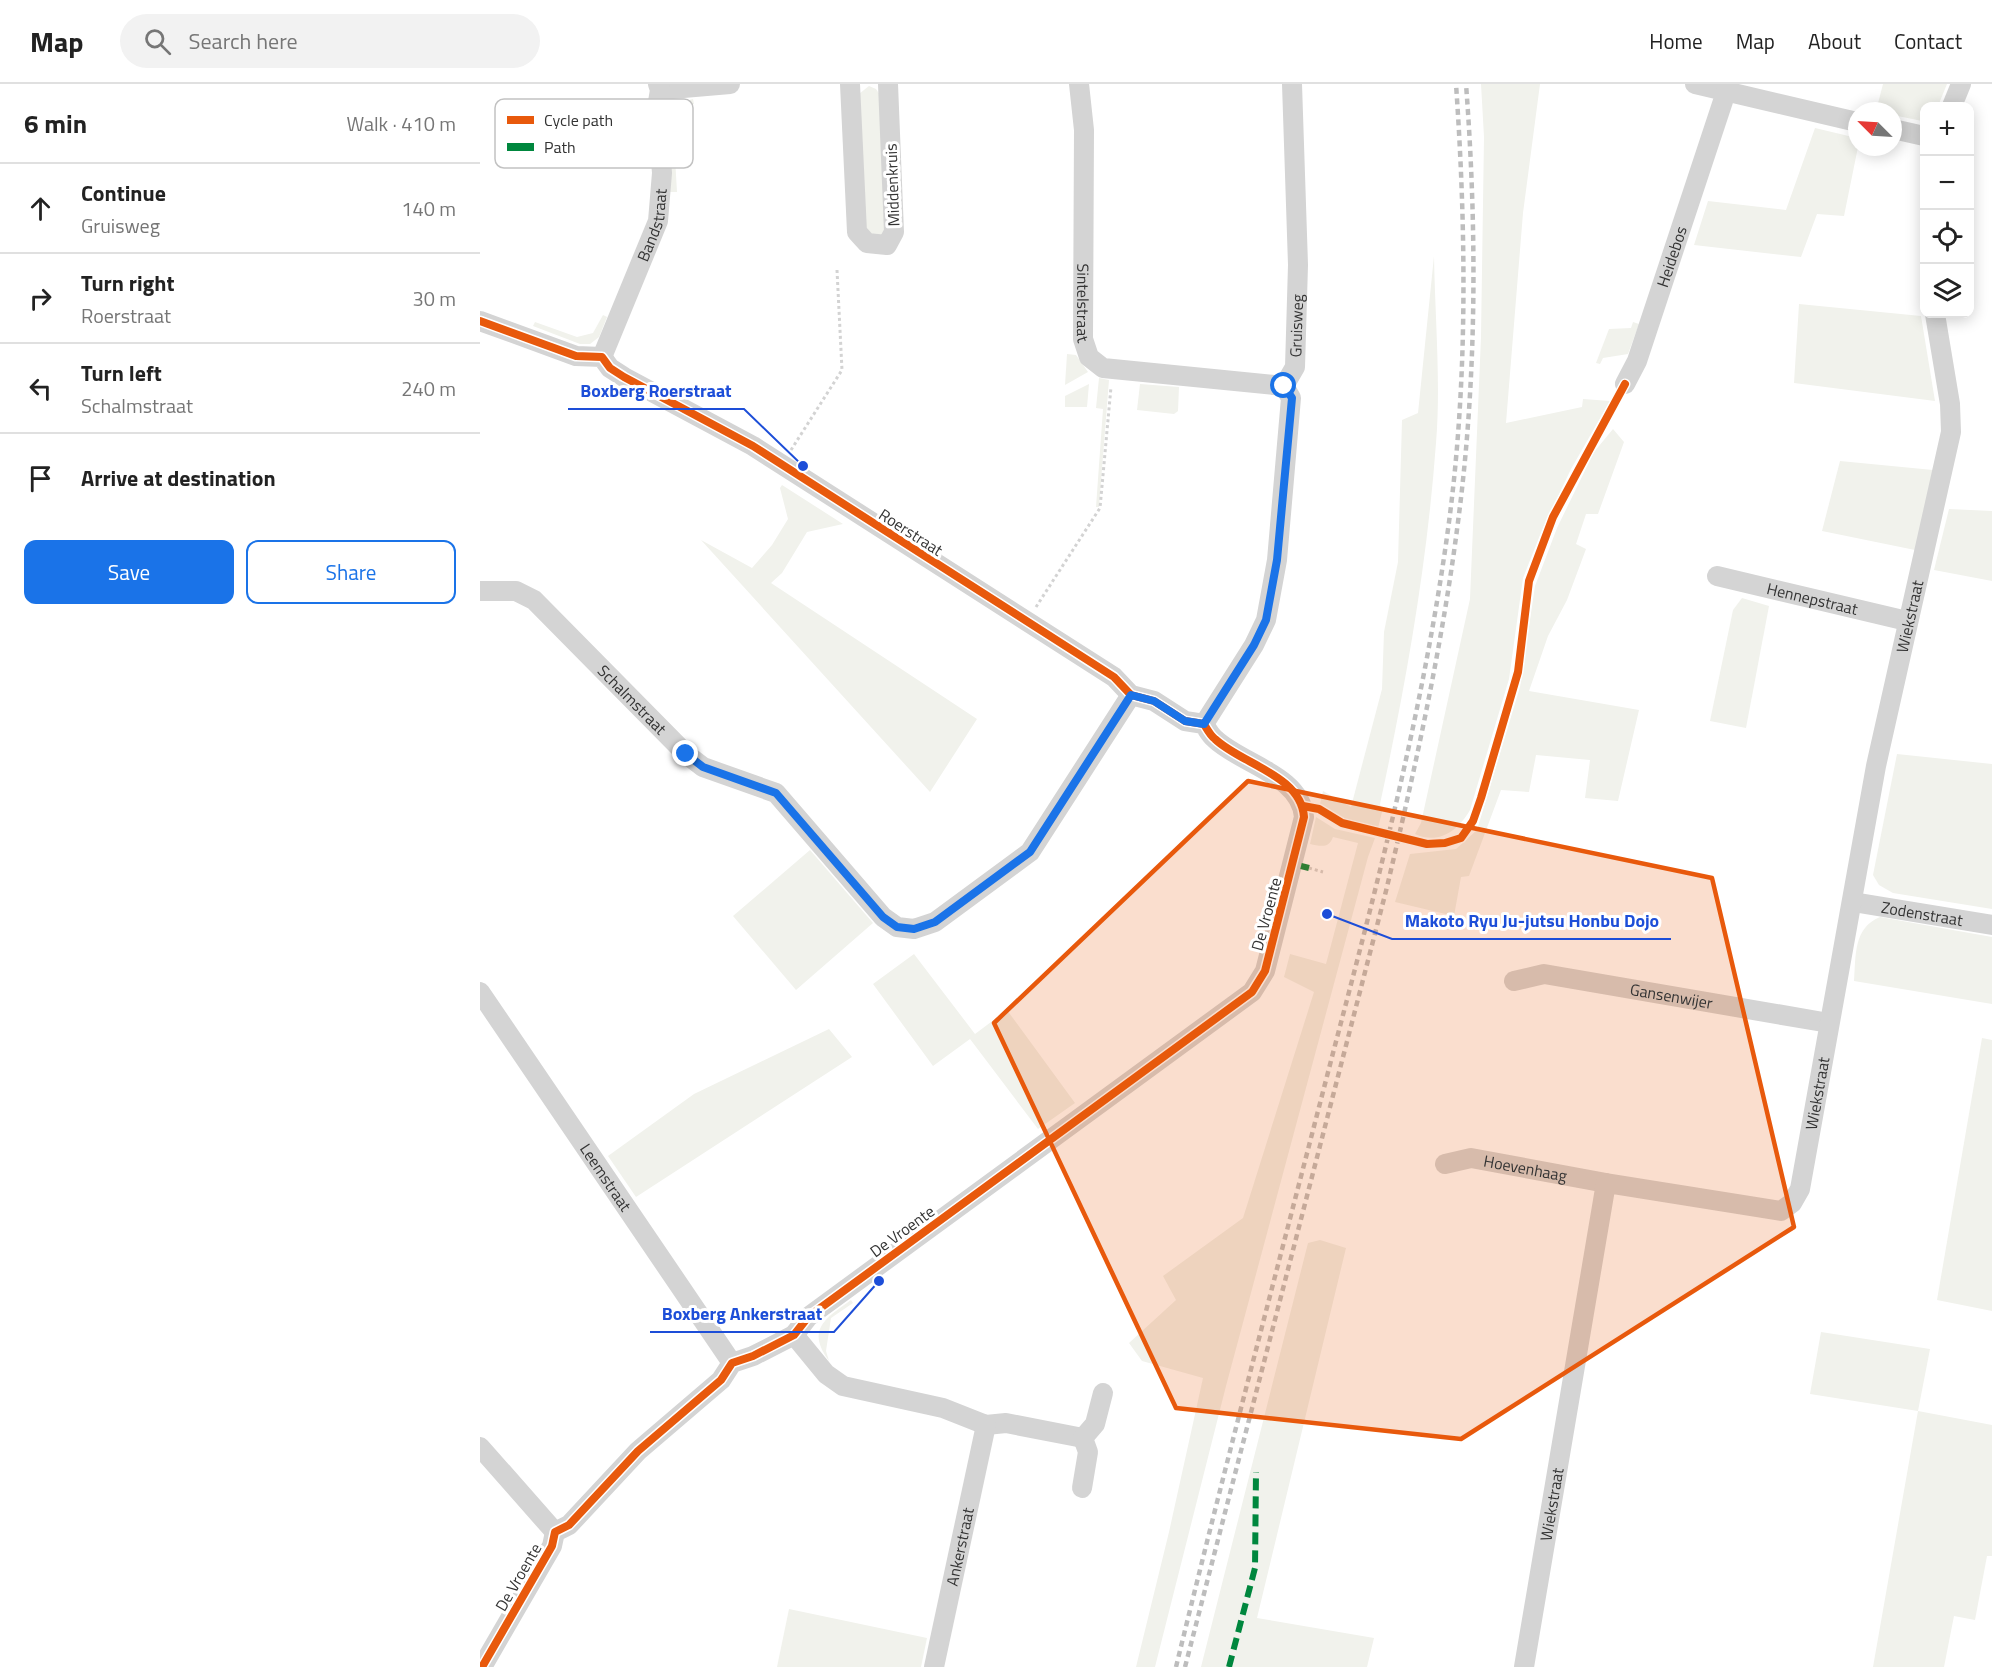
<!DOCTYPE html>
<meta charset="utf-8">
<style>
:root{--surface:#fff;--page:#f2f2f2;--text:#222;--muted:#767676;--line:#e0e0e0;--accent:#1a73e8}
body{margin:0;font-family:"Titillium Web",sans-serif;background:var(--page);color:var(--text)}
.controls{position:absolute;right:18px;top:18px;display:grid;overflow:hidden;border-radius:12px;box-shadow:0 3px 15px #0003}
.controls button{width:54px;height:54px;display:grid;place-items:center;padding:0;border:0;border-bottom:2px solid var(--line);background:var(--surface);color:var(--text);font:30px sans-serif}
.compass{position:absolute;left:1368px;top:18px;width:54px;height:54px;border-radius:50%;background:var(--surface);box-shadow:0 3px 15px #0003;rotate:294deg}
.stop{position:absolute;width:18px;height:18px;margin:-14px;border:4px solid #1a73e8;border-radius:50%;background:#fff}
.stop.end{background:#1a73e8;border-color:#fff;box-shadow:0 2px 6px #0008}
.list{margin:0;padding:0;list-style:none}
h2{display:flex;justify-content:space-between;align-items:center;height:78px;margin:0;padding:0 24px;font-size:26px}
h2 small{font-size:20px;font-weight:400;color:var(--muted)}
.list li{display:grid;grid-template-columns:39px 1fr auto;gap:18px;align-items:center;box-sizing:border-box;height:90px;padding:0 24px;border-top:2px solid var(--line)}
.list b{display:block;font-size:22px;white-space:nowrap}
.list p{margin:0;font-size:20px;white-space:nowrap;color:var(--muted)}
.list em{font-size:20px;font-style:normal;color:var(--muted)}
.actions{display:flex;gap:12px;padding:18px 24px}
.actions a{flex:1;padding:14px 0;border:2px solid var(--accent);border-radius:12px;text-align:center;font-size:21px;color:var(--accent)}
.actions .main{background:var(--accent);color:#fff}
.icon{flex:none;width:33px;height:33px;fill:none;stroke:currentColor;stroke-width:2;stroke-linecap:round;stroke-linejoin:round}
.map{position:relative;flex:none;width:1512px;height:1583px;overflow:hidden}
header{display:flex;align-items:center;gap:36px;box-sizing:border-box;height:84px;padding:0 30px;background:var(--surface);border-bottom:2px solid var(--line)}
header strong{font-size:28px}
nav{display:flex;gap:33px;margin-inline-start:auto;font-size:21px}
.search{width:420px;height:54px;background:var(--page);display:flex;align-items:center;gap:15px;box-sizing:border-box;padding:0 21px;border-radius:33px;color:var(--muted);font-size:22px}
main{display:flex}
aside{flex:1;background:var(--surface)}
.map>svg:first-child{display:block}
.green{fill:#f1f2ec}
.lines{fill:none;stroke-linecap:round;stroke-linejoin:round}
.path{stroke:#d3d3d3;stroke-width:3;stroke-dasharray:3 3;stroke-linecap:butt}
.minor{stroke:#d4d4d4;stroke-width:20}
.rail{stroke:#bdbdbd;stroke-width:4.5;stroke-dasharray:6 4.5;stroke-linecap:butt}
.quiet{stroke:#00873e;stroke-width:6;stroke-dasharray:12 6;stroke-linecap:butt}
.cycleway-casing{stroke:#fff;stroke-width:11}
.cycleway{stroke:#e8590c;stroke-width:8}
.route{stroke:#1a73e8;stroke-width:8}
.marked{fill:#e8590c;fill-opacity:0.2;stroke:#e8590c;stroke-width:4.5;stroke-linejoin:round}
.labels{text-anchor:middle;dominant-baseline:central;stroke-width:6;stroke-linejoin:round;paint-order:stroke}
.street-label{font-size:16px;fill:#333;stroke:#fff}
.key{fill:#fff;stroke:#c2c2c2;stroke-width:1.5}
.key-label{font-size:16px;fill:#333}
.leader{fill:none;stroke:#1d4ed8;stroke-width:2}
.callout-dot{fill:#1d4ed8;stroke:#fff;stroke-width:2}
.callout-label{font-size:18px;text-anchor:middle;font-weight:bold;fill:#1d4ed8;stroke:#fff;stroke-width:6;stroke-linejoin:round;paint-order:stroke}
</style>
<header>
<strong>Map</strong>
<div class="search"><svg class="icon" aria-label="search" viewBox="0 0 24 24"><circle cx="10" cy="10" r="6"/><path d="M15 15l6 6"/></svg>Search here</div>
<nav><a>Home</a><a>Map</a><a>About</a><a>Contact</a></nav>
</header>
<main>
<aside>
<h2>6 min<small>Walk · 410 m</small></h2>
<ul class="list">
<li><svg class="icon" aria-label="ahead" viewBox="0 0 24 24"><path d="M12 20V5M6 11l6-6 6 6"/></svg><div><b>Continue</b><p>Gruisweg</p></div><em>140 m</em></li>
<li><svg class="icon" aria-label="right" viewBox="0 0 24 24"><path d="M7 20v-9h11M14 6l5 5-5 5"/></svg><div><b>Turn right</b><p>Roerstraat</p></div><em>30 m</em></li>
<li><svg class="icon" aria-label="left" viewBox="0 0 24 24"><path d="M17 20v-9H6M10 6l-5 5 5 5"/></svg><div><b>Turn left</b><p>Schalmstraat</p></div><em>240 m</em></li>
<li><svg class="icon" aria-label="arrive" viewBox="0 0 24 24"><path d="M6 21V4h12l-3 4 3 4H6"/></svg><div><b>Arrive at destination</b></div></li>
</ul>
<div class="actions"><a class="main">Save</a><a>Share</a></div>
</aside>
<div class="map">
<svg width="1512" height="1583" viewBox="0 0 1512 1583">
<rect width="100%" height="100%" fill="#fff"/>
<g class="green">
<path d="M 1001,0 L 1060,0 L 1043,129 L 1026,339 L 1102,323 L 1103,315 L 1130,317 L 1091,385 L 1062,446 L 1043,494 L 1029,595 L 990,726 C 978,747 958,761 935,750 L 941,739 L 990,515 L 1001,253 L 1004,53 Z"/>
<polygon points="1403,0 1467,0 1458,22 1444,22 1442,37 1413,31 1413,27 1396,27"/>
<polygon points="389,2 396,5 400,11 408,140 402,151 396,154 385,147 379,10"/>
<path d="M 213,15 L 214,20 C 203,22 196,27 193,39 L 197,108 L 189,108 L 185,52 L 190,52 L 188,31 L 194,20 Z"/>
<polygon points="1335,44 1377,54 1378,63 1364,132 1337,130 1321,173 1214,161 1228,117 1306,126"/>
<path d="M 954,172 C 955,232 961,300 956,359 C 947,481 926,600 900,720 L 902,728 L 898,744 L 865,736 L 840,720 L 843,707 L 871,723 L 902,605 L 904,548 L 918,478 L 922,336 L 938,329 Z"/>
<polygon points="1319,220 1441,232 1455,317 1314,299"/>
<polygon points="123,231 127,233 119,253 110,260 100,260 53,242 55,238 97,253 113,249"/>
<polygon points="1153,238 1159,240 1148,270 1123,274 1120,280 1116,279 1129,245 1151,244"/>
<polygon points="587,270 596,271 608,288 585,301"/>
<polygon points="619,294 629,296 619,423 616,423 623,325 616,324"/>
<polygon points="609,300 607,323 585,323 585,312"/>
<polygon points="660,300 699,303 698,327 694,330 657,326"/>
<polygon points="1133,345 1144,358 1118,430 1106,430 1096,460 1106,465 1087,516 1068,552 1049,607 1159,626 1138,717 1105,714 1110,676 1056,671 1049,708 1021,706 989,792 981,793 974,832 915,818 930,770 976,765 997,746 1040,603 1055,502 1077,444 1114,368"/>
<polygon points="1360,377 1453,386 1435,466 1342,447"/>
<polygon points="302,401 363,440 327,448 302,489 291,499 497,635 450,708 221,456 272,484 292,461 308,435 300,404"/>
<polygon points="1469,425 1512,427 1512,497 1454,486"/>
<polygon points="1262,514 1289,522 1266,644 1230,637 1253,526"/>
<polygon points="1417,670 1512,680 1512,825 1413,809 1399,801 1393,791"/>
<path d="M 836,733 L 855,745 L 895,754 L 888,773 L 746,1302 L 675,1583 L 656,1583 L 689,1448 L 723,1294 L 662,1277 L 649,1259 L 696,1216 L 683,1192 L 763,1134 L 834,908 L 804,893 L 810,870 L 846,880 L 878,759 L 853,753 C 849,765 840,762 830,760 Z"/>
<polygon points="330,766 393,839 316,906 253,832"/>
<path d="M 1400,833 L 1512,853 L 1512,920 L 1374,897 C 1376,872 1373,844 1400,833 Z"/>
<polygon points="434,870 495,950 527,926 595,1019 558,1045 490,955 453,982 393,900"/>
<polygon points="349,945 372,973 156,1113 128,1072 214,1010"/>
<polygon points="1502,954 1512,956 1512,1227 1457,1216"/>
<polygon points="840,1156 866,1164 777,1534 894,1554 887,1583 721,1583 828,1159"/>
<path d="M 371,1216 L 373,1219 L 351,1234 L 346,1267 L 349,1277 C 326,1245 345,1235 371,1216 Z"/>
<polygon points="1341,1248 1450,1265 1438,1327 1512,1341 1512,1472 1507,1472 1495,1536 1474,1532 1464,1583 1393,1583 1438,1327 1330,1310"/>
<polygon points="309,1525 447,1554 441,1583 297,1583"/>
</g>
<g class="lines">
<g class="path">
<polyline points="311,366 362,286 357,186"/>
<polyline points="556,523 620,424 631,303"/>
<polyline points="829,784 843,788"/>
</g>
<g class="minor">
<polyline points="370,0 377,148 387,159 407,161 414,148 408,0"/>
<path id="s1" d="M 599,0 L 604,46 L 603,255 L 609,273 L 623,284 L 804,302"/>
<polyline points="1215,0 1377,38"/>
<polyline points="180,6 250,0"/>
<polyline points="1472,22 1481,0"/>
<polyline points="1413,45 1444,52"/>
<path d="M 0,237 L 96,272 L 122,273 L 130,284 L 144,293 L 273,362 L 634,593 L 651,611 L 674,617 L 705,637 L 724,640 C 727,645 730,651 735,655 C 761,680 821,691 824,733 L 785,887 L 772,908 L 328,1233 L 314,1251 L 273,1272 L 252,1279 L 241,1296 L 158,1367 L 89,1441 L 75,1448 L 72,1462 L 2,1583"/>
<path id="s2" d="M 122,273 L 178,137 L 182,89 L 177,24 L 180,6 L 178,0"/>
<path id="s3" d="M 1145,300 L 1157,277 L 1246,8"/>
<path id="s4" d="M 1237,492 L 1427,537"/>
<path id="s5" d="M 0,507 L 36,507 L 54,516 L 206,670 L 223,683 L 296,709 L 403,833 L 417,843 L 434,845 L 455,838 L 550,768 L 651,611"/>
<path id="s6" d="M 724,640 L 774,561 L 786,536 L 797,476 L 811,314 L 804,302 L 815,283 L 818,181 L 812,0"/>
<path id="s7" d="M 1373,818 L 1512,841"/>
<path id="s8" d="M 1034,897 L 1064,890 L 1349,939"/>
<path id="s9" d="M 0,908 L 252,1279"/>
<path id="s10" d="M 965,1080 L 991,1074 L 1126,1099"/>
<polyline points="314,1251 346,1290 363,1302 463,1324 506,1341 526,1339 603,1354"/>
<polyline points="0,1363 75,1448"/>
<polyline points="602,1404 608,1368 603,1354 615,1340 623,1309"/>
<path id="s11" d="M 454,1583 L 506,1341"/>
<path id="s12" d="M 1044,1583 L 1126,1099 L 1301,1127 L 1312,1119 L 1320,1105 L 1396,682 L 1471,348 L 1470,320 L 1455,230"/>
</g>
<g class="rail">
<path d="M 696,1583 C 746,1378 800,1174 853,969 C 899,794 945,618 969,438 C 988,293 986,145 976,0"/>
<path d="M 705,1583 L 906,807 C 935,685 962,563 978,438 C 997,293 997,146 986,0"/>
</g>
<g class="quiet">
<polyline points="821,782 829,784"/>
<polyline points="749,1583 775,1484 776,1388"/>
</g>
<defs>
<g id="cycleway">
<path d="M 0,237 L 96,272 L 122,273 L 130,284 L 144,293 L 273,362 L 634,593 L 651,611 L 674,617 L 705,637 L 724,640 C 727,645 730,651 735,655 C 761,680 821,691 824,733 L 785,887 L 772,908 L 328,1233 L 314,1251 L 273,1272 L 252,1279 L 241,1296 L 158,1367 L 89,1441 L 75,1448 L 72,1462 L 2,1583"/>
<polyline points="823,722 839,725 862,739 947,760 965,759 981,754 993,737 1001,714 1038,588 1049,497 1073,433 1145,300"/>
</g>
</defs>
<use href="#cycleway" class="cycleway-casing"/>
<use href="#cycleway" class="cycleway"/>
</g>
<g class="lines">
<polyline class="route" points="206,670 223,683 296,709 403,833 417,843 434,845 455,838 550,768 651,611 674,617 705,637 724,640 774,561 786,536 797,476 812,314 804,302"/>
</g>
<path class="marked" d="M 768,697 L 1232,794 L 1314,1143 L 981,1355 L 696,1324 L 514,939 Z"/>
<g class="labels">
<g class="street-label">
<text transform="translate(412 101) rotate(-92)">Middenkruis</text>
<text stroke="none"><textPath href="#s2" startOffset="142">Bandstraat</textPath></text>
<text stroke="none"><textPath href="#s3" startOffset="136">Heidebos</textPath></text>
<text stroke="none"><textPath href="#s1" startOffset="219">Sintelstraat</textPath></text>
<text stroke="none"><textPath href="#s6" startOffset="422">Gruisweg</textPath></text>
<text transform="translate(431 448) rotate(33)">Roerstraat</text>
<text stroke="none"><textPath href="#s4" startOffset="98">Hennepstraat</textPath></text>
<text stroke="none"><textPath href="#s12" startOffset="1281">Wiekstraat</textPath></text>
<text stroke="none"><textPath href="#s5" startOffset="196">Schalmstraat</textPath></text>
<text stroke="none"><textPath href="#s7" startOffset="70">Zodenstraat</textPath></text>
<text transform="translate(786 830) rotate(-75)">De Vroente</text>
<text stroke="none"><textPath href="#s8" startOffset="160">Gansenwijer</textPath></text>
<text stroke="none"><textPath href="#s12" startOffset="795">Wiekstraat</textPath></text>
<text stroke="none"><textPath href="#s10" startOffset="82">Hoevenhaag</textPath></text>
<text stroke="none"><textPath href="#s9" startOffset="224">Leemstraat</textPath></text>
<text transform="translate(422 1147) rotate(-36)">De Vroente</text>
<text stroke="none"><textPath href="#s12" startOffset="165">Wiekstraat</textPath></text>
<text stroke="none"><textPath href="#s11" startOffset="123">Ankerstraat</textPath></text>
<text transform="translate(38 1493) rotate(-60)">De Vroente</text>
</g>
</g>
<rect x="15" y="15" width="198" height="69" rx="9" class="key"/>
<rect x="27" y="32" width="27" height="8" fill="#e8590c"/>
<rect x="27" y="59" width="27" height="8" fill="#00873e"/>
<g class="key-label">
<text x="64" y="42">Cycle path</text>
<text x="64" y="69">Path</text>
</g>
<path class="leader" d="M323 382L264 325H88M847 830L912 855H1191M399 1197L354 1248H170"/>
<g class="callout-dot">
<circle cx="323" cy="382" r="6"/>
<circle cx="847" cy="830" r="6"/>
<circle cx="399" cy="1197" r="6"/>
</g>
<g class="callout-label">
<text x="176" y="313">Boxberg Roerstraat</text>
<text x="1052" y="843">Makoto Ryu Ju-jutsu Honbu Dojo</text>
<text x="262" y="1236">Boxberg Ankerstraat</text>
</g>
</svg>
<div class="controls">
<button>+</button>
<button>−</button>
<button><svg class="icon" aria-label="locate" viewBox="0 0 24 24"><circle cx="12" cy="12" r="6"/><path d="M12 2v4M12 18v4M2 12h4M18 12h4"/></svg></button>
<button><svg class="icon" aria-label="layers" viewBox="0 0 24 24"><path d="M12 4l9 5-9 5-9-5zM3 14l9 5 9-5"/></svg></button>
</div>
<svg class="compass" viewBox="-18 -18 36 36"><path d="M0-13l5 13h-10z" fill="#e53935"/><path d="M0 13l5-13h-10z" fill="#767676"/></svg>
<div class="stop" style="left:804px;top:302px"></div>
<div class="stop end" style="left:206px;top:670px"></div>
</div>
</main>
